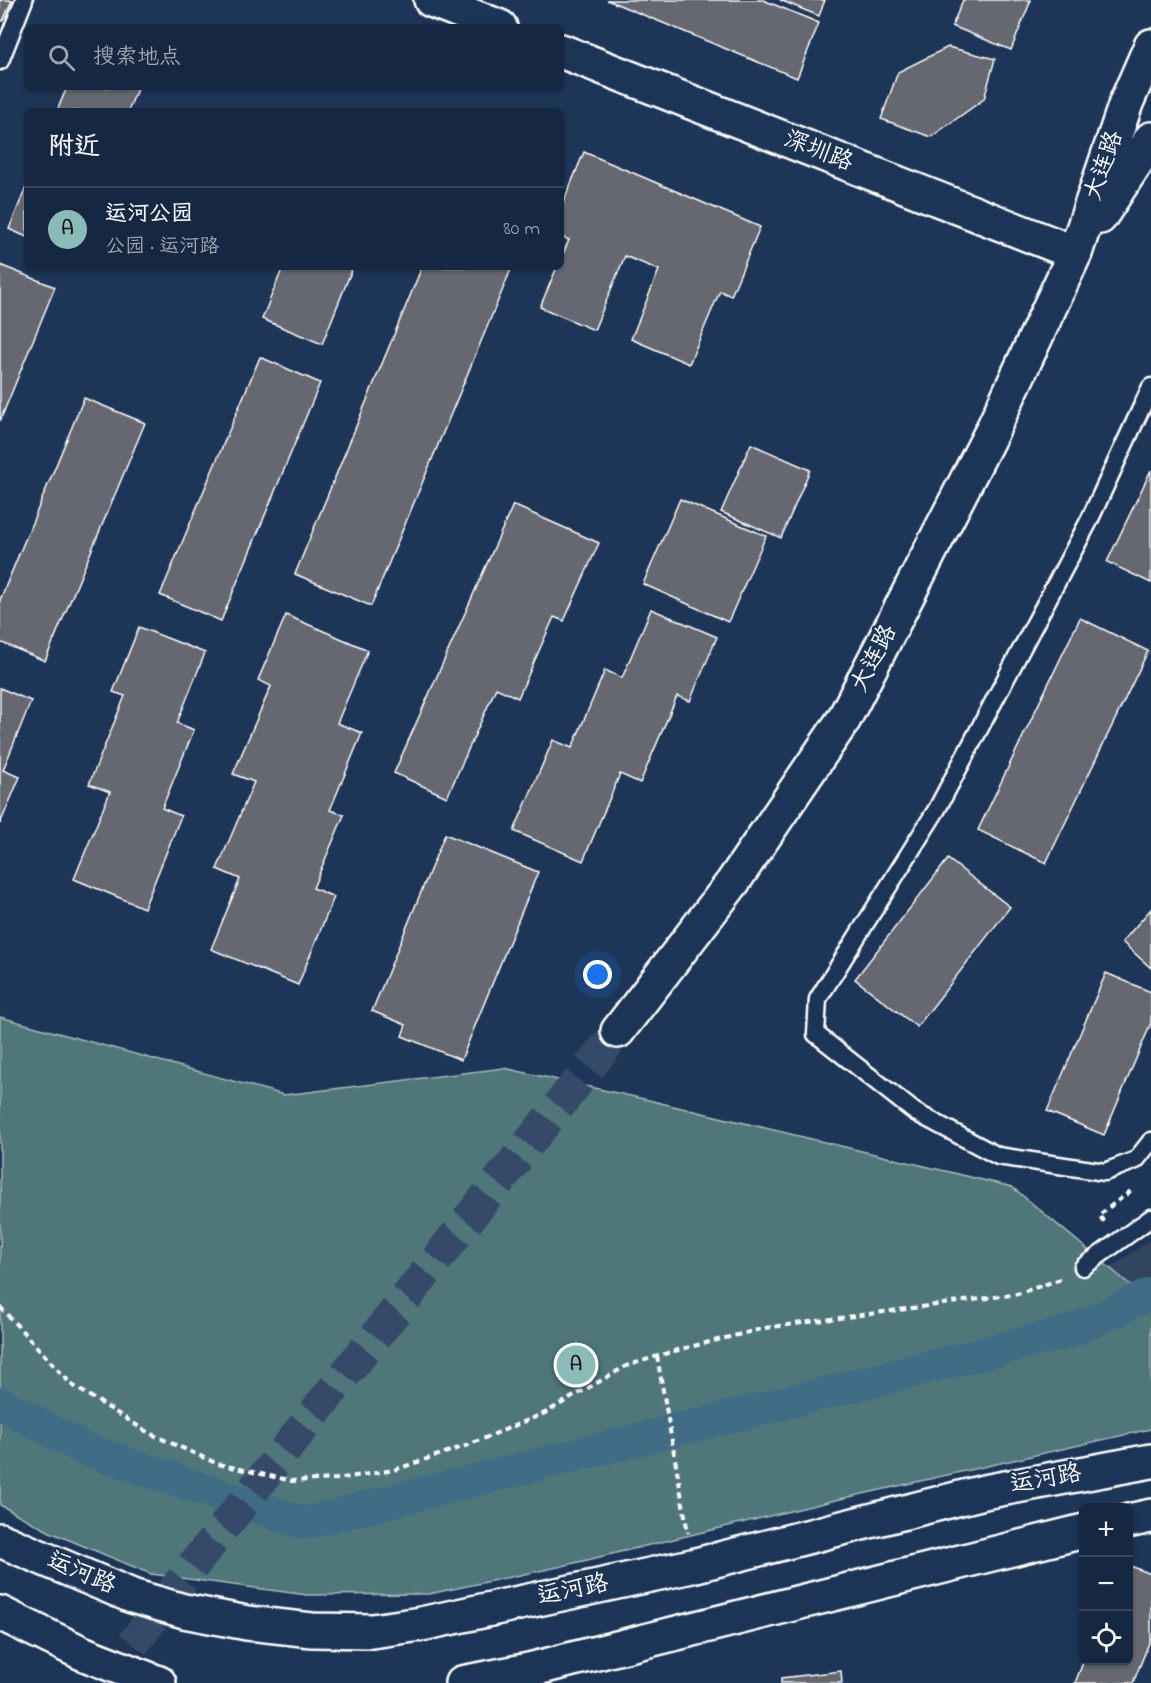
<!DOCTYPE html>
<html lang="zh">
<meta charset="utf-8">
<style>
:root{--surface:#162841;--page:#23344c;--text:#f1f3f6;--muted:#9ea6b1;--line:#35445a;--accent:#8bbbb9}
body{margin:0;font-family:"Indie Flower","LXGW WenKai TC",sans-serif;background:var(--page);color:var(--text)}
.controls{position:absolute;right:18px;bottom:18px;display:grid;overflow:hidden;border-radius:9px;box-shadow:0 2px 4px #0004}
.controls button{width:54px;height:54px;display:grid;place-items:center;padding:0;border:0;border-bottom:2px solid var(--line);background:var(--surface);color:var(--text);font:30px sans-serif}
.you{position:absolute;left:598px;top:975px;width:21px;height:21px;margin:-15px;border:4px solid #fff;border-radius:50%;background:#1a73e8;box-shadow:0 0 0 9px #1a73e833}
.badge{display:grid;place-items:center;width:39px;height:39px;border-radius:50%;background:var(--accent);color:#111;font-size:20px;font-weight:700}
.pin{position:absolute;translate:-50% -50%;border:3px solid #fff;box-shadow:0 2px 6px #0006}
.list{margin:0;padding:0;list-style:none}
h2{display:flex;justify-content:space-between;align-items:center;height:78px;margin:0;padding:0 24px;font-size:26px}
h2 small{font-size:20px;font-weight:400;color:var(--muted)}
.list li{display:grid;grid-template-columns:39px 1fr auto;gap:18px;align-items:center;box-sizing:border-box;height:84px;padding:0 24px;border-top:2px solid var(--line)}
.list b{display:block;font-size:22px;white-space:nowrap}
.list p{margin:0;font-size:20px;white-space:nowrap;color:var(--muted)}
.list em{font-size:20px;font-style:normal;color:var(--muted)}
.icon{flex:none;width:33px;height:33px;fill:none;stroke:currentColor;stroke-width:2;stroke-linecap:round;stroke-linejoin:round}
.map{position:relative;flex:none;width:1151px;height:1683px;overflow:hidden}
.search{position:absolute;background:var(--surface);box-shadow:0 2px 4px #0004;left:24px;top:24px;width:540px;height:66px;display:flex;align-items:center;gap:15px;box-sizing:border-box;padding:0 21px;border-radius:9px;color:var(--muted);font-size:22px}
.panel{position:absolute;background:var(--surface);box-shadow:0 2px 4px #0004;left:24px;top:108px;width:540px;height:162px;border-radius:9px}
.map>svg:first-child{display:block}
.built{fill:#33445e}
.green{fill:#50777a;stroke:#a8bbbc;stroke-width:1.5}
.lines{fill:none;stroke-linecap:round;stroke-linejoin:round}
.canal{stroke:#406c85;stroke-width:33}
.building{fill:#65686f;stroke:#fff;stroke-width:1.5}
.primary-tunnel{stroke:#344968;stroke-width:33;stroke-dasharray:33 16;stroke-linecap:butt}
.service-casing{stroke:#fff;stroke-width:21}
.minor-casing{stroke:#fff;stroke-width:38}
.tertiary-casing{stroke:#fff;stroke-width:38}
.primary-casing{stroke:#fff;stroke-width:38}
.path{stroke:#fff;stroke-width:4;stroke-dasharray:6 4.5;stroke-linecap:butt}
.service{stroke:#1d3557;stroke-width:16}
.minor{stroke:#1d3557;stroke-width:33}
.tertiary{stroke:#1d3557;stroke-width:33}
.primary{stroke:#1d3557;stroke-width:33}
.labels{text-anchor:middle;dominant-baseline:central;stroke-width:5;stroke-linejoin:round;paint-order:stroke}
.street-label{font-size:24px;fill:#fff;stroke:#1d3557}
</style>
<div class="map">
<svg width="1151" height="1683" viewBox="0 0 1151 1683">
<rect width="100%" height="100%" fill="#1d3557"/>
<filter id="ink" filterUnits="userSpaceOnUse"><feTurbulence type="fractalNoise" baseFrequency=".0167" numOctaves="2"/><feDisplacementMap in="SourceGraphic" scale="12" xChannelSelector="R" yChannelSelector="G"/><feConvolveMatrix kernelMatrix="1 2 1 2 8 2 1 2 1" color-interpolation-filters="sRGB"/></filter>
<g filter="url(#ink)">
<polygon class="built" points="1151,1239 1151,1302 1111,1268"/>
<polygon class="green" points="0,1017 284,1095 504,1068 644,1099 1012,1187 1151,1302 1151,1429 836,1500 558,1567 429,1594 307,1595 151,1574 50,1532 0,1505"/>
<g class="lines">
<polyline class="canal" points="0,1403 84,1449 304,1523 1069,1332 1151,1294"/>
</g>
<g class="building">
<polygon points="0,0 12,0 3,21 0,20"/>
<polygon points="607,0 763,0 819,23 797,78"/>
<polygon points="780,0 825,0 819,16"/>
<polygon points="963,0 1031,0 1011,50 952,26"/>
<polygon points="948,47 995,59 984,99 931,137 881,119 898,72"/>
<polygon points="67,87 138,87 128,111 57,111"/>
<polygon points="584,152 760,227 731,296 720,291 689,364 631,339 659,270 625,256 594,330 540,307 557,267 561,267 561,258 569,240 561,237 561,208"/>
<polygon points="27,185 27,237 9,229"/>
<polygon points="0,265 55,287 0,421"/>
<polygon points="283,267 353,267 322,344 262,319"/>
<polygon points="422,267 512,267 371,606 295,574"/>
<polygon points="260,357 320,383 221,621 160,595"/>
<polygon points="84,398 145,423 45,661 0,642 0,600"/>
<polygon points="751,444 810,470 781,538 721,512"/>
<polygon points="1151,470 1151,583 1107,562"/>
<polygon points="680,499 766,536 728,622 643,584"/>
<polygon points="513,505 599,543 564,621 554,617 518,698 496,688 447,797 394,773"/>
<polygon points="651,609 717,637 690,701 677,696 640,783 620,774 583,861 514,831 553,740 572,748 605,670 622,678"/>
<polygon points="286,615 368,650 337,723 362,733 330,810 344,815 313,888 334,897 298,985 211,949 240,879 217,869 254,782 233,774 271,686 258,680"/>
<polygon points="1080,618 1148,651 1046,863 978,830"/>
<polygon points="139,627 205,653 177,723 194,730 162,808 181,816 144,908 74,879 110,792 89,784 125,696 113,692"/>
<polygon points="0,688 31,701 3,770 20,777 0,824"/>
<polygon points="445,834 538,872 461,1060 402,1036 406,1025 372,1011"/>
<polygon points="948,859 1010,907 917,1027 855,979"/>
<polygon points="1151,909 1151,968 1122,942"/>
<polygon points="1106,973 1151,992 1151,1023 1104,1135 1047,1111"/>
<polygon points="1128,1565 1151,1574 1151,1638 1133,1683 1075,1683 1084,1660 1128,1660"/>
<polygon points="841,1671 842,1683 781,1683 781,1678"/>
</g>
<g class="lines">
<polyline class="primary-tunnel" points="103,1683 188,1572 618,1031"/>
<defs>
<g id="service">
<polyline points="0,61 24,0"/>
<polyline points="1151,387 1089,521 937,809 818,999 816,1034 915,1112 998,1156 1105,1172 1136,1160 1151,1141"/>
<polyline points="1083,1267 1151,1218"/>
</g>
<g id="minor">
<polyline points="1128,1521 1151,1516"/>
<polyline points="0,1613 82,1653 159,1683"/>
<polyline points="462,1683 529,1670 1084,1531"/>
</g>
<g id="tertiary">
<polyline points="431,0 500,27"/>
<polyline points="561,51 1075,253"/>
<polyline points="0,1540 132,1596 184,1611 247,1623 312,1630 372,1631 421,1624 692,1566 984,1492 1151,1461"/>
</g>
<g id="primary">
<polyline points="1100,217 1151,139"/>
<polyline points="618,1031 733,882 844,719 991,433 1075,253 1126,103 1151,46"/>
</g>
</defs>
<use href="#service" class="service-casing"/>
<use href="#minor" class="minor-casing"/>
<use href="#tertiary" class="tertiary-casing"/>
<use href="#primary" class="primary-casing"/>
<g class="path">
<polyline points="1104,1222 1099,1215 1132,1190"/>
<polyline points="0,1307 72,1385 149,1433 218,1464 292,1481 337,1479 394,1470 468,1445 545,1413 626,1366 674,1351 765,1328 1017,1294 1064,1278"/>
<polyline points="657,1356 688,1533"/>
</g>
<use href="#service" class="service"/>
<use href="#minor" class="minor"/>
<use href="#tertiary" class="tertiary"/>
<use href="#primary" class="primary"/>
</g>
</g>
<g class="labels">
<g class="street-label">
<text transform="translate(818 152) rotate(21)">深圳路</text>
<text transform="translate(1105 166) rotate(-71)">大连路</text>
<text transform="translate(875 659) rotate(-63)">大连路</text>
<text transform="translate(1046 1480) rotate(-10)">运河路</text>
<text transform="translate(81 1574) rotate(23)">运河路</text>
<text transform="translate(573 1591) rotate(-12)">运河路</text>
</g>
</g>
</svg>
<div class="controls">
<button>+</button>
<button>−</button>
<button><svg class="icon" aria-label="locate" viewBox="0 0 24 24"><circle cx="12" cy="12" r="6"/><path d="M12 2v4M12 18v4M2 12h4M18 12h4"/></svg></button>
</div>
<div class="you"></div>
<div class="pin badge" style="left:576px;top:1365px">A</div>
<div class="search"><svg class="icon" aria-label="search" viewBox="0 0 24 24"><circle cx="10" cy="10" r="6"/><path d="M15 15l6 6"/></svg>搜索地点</div>
<section class="panel">
<h2>附近<small></small></h2>
<ul class="list">
<li><span class="badge">A</span><div><b>运河公园</b><p>公园 · 运河路</p></div><em>80 m</em></li>
</ul>
</section>
</div>
